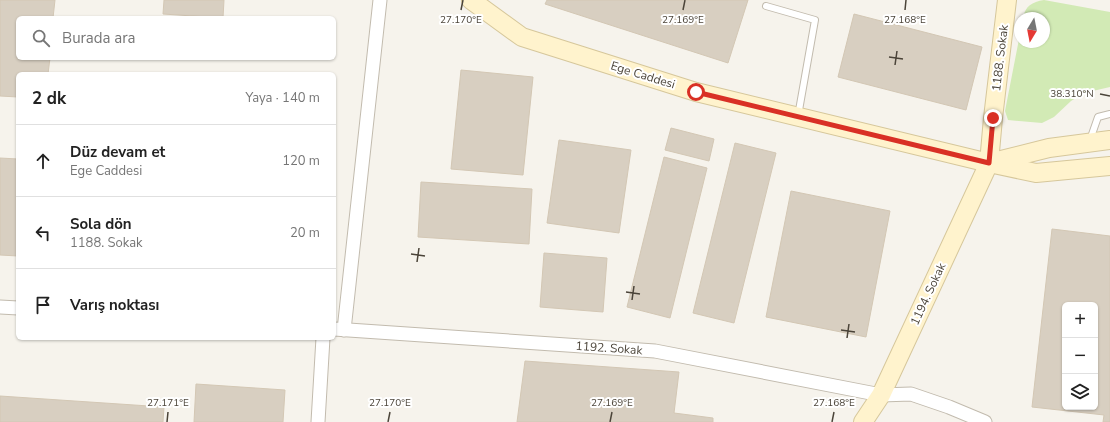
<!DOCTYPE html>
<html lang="tr">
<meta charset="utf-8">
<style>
:root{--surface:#fff;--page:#f2f2f2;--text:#222;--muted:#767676;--line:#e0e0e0}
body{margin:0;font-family:"Nunito Sans",sans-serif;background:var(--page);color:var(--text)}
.controls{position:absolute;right:12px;bottom:12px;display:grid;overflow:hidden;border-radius:6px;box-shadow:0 1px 3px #0004}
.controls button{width:36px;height:36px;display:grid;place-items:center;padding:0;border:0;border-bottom:1px solid var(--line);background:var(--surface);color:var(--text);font:20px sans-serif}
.compass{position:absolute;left:1014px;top:12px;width:36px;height:36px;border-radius:50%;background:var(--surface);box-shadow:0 1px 3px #0004;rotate:190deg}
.stop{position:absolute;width:12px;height:12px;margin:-9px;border:3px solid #d93025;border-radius:50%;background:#fff}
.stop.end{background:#d93025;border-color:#fff;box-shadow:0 1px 4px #0008}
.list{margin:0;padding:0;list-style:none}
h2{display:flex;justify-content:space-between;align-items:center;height:52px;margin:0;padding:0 16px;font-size:17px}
h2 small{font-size:13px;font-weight:400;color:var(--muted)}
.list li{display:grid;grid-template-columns:26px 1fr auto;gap:12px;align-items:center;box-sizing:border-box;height:72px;padding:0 16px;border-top:1px solid var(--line)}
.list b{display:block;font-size:15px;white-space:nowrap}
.list p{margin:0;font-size:13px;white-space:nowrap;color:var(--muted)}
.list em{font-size:13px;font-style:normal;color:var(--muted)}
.icon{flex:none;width:22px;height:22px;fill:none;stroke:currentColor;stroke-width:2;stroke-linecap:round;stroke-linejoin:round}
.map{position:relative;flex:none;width:1110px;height:422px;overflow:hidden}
.search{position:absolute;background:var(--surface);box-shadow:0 1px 3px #0004;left:16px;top:16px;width:320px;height:44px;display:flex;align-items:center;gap:10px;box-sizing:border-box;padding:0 14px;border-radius:6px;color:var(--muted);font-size:15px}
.panel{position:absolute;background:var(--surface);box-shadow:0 1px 3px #0004;left:16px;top:72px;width:320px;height:268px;border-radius:6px}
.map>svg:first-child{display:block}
.green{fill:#d2eab5}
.building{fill:#d8cfc1;stroke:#d3c7b4;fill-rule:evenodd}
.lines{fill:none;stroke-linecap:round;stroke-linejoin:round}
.lane-casing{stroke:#c2bbae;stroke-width:8}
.street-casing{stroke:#c2bbae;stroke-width:15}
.secondary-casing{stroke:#d6c79b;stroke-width:20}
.lane{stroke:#fff;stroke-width:6}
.street{stroke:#fff;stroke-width:13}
.secondary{stroke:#fff3cd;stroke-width:18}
.route{stroke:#d93025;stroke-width:5}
.ticks{fill:none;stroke:#4b4439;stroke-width:1.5}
.labels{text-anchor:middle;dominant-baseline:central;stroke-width:4;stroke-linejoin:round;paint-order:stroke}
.street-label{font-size:12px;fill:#4b4439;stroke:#fff}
.ticks-label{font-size:10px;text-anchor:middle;fill:#4b4439;stroke:#fff;stroke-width:4;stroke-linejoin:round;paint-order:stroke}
</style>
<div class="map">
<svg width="1110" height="422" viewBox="0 0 1110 422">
<rect width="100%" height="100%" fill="#f6f3ec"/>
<path class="green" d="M 1044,0 L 1110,12 L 1110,87 L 1084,93 L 1071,101 L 1054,117 L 1042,123 L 1008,120 L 1005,111 L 1020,34 L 1020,42 L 1044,42 L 1044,18 L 1023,18 C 1025,6 1032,2 1044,0 Z"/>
<g class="building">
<polygon points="0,0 55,0 53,18 18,18 18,58 50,58 48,74 18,74 18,97 0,96"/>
<polygon points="164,0 224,0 223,18 163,14"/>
<polygon points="547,0 748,0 728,63 545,4"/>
<polygon points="854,14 982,47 966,110 838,77"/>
<polygon points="461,70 533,77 523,175 451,169"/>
<polygon points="671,128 714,139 709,161 665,150"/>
<polygon points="559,140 631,150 619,233 547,223"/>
<polygon points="735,143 776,153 734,323 693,313"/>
<polygon points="664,157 707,168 670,318 627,307"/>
<polygon points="0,158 18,159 18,256 0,255"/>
<polygon points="421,182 532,189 529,244 418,237"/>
<polygon points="791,191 890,211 866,337 766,317"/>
<path d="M 1052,229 L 1110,236 L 1110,422 L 1103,422 L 1104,415 L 1032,407 ZM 1065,305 L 1095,305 L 1095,407 L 1065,407 Z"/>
<polygon points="544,253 607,258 603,312 540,307"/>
<polygon points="525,361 679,372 674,413 713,418 713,422 517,422"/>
<polygon points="196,384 285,390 283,422 194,422"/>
<polygon points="0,396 164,407 163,422 0,422"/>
</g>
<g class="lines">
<defs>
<g id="lane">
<polyline points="766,6 815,20 798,116"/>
<polyline points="1090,140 1098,117 1110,114"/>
</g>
<g id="street">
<polyline points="0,307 18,308"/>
<polyline points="334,329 655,351 881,395 911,394 949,407 985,422"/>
<polyline points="344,330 380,0"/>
<polyline points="318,422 323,338"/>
</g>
<g id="secondary">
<polyline points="471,0 522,37 696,92 989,163 1036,173 1110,166"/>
<polyline points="993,162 1049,148 1110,140"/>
<polyline points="863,422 881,395 989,163 993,118 1007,0"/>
</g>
</defs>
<use href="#lane" class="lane-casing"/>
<use href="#street" class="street-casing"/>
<use href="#secondary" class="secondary-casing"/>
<use href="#lane" class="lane"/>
<use href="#street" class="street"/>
<use href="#secondary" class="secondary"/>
</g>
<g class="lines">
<polyline class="route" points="696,92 989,163 993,118"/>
</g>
<path class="ticks" d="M 461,10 L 463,0M 683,10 L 685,0M 905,10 L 906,0M 889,57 L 903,59M 895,65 L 897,51M 1100,94 L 1110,96M 411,254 L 425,256M 417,262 L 419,248M 626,292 L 640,294M 632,300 L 634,286M 841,330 L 855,332M 847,338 L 849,324M 167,422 L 168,412M 388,422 L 390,412M 610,422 L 612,412M 832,422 L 834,412"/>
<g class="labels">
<g class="street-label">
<text transform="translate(1000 58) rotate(-83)">1188. Sokak</text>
<text transform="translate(643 75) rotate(17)">Ege Caddesi</text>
<text transform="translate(928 294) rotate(-65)">1194. Sokak</text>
<text transform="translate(609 348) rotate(4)">1192. Sokak</text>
</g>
</g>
<g class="ticks-label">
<text x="461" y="23">27.170°E</text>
<text x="683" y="23">27.169°E</text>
<text x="905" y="23">27.168°E</text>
<text x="1072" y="97">38.310°N</text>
<text x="168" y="406">27.171°E</text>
<text x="390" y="406">27.170°E</text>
<text x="612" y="406">27.169°E</text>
<text x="834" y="406">27.168°E</text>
</g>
</svg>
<div class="controls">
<button>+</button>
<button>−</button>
<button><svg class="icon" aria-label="layers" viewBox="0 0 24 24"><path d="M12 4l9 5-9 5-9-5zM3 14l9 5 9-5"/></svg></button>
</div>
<svg class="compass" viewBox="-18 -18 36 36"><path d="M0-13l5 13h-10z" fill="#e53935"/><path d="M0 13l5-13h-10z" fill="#767676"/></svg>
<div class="stop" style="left:696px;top:92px"></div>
<div class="stop end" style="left:993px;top:118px"></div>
<div class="search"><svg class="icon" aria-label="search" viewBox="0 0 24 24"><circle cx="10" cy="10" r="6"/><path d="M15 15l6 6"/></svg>Burada ara</div>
<section class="panel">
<h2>2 dk<small>Yaya · 140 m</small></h2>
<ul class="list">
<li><svg class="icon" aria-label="ahead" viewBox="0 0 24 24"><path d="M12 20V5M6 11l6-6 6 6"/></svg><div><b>Düz devam et</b><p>Ege Caddesi</p></div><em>120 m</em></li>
<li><svg class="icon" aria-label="left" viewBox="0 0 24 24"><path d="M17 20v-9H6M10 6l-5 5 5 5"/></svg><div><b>Sola dön</b><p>1188. Sokak</p></div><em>20 m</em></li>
<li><svg class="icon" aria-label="arrive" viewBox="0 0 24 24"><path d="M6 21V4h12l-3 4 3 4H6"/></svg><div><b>Varış noktası</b></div></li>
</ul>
</section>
</div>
